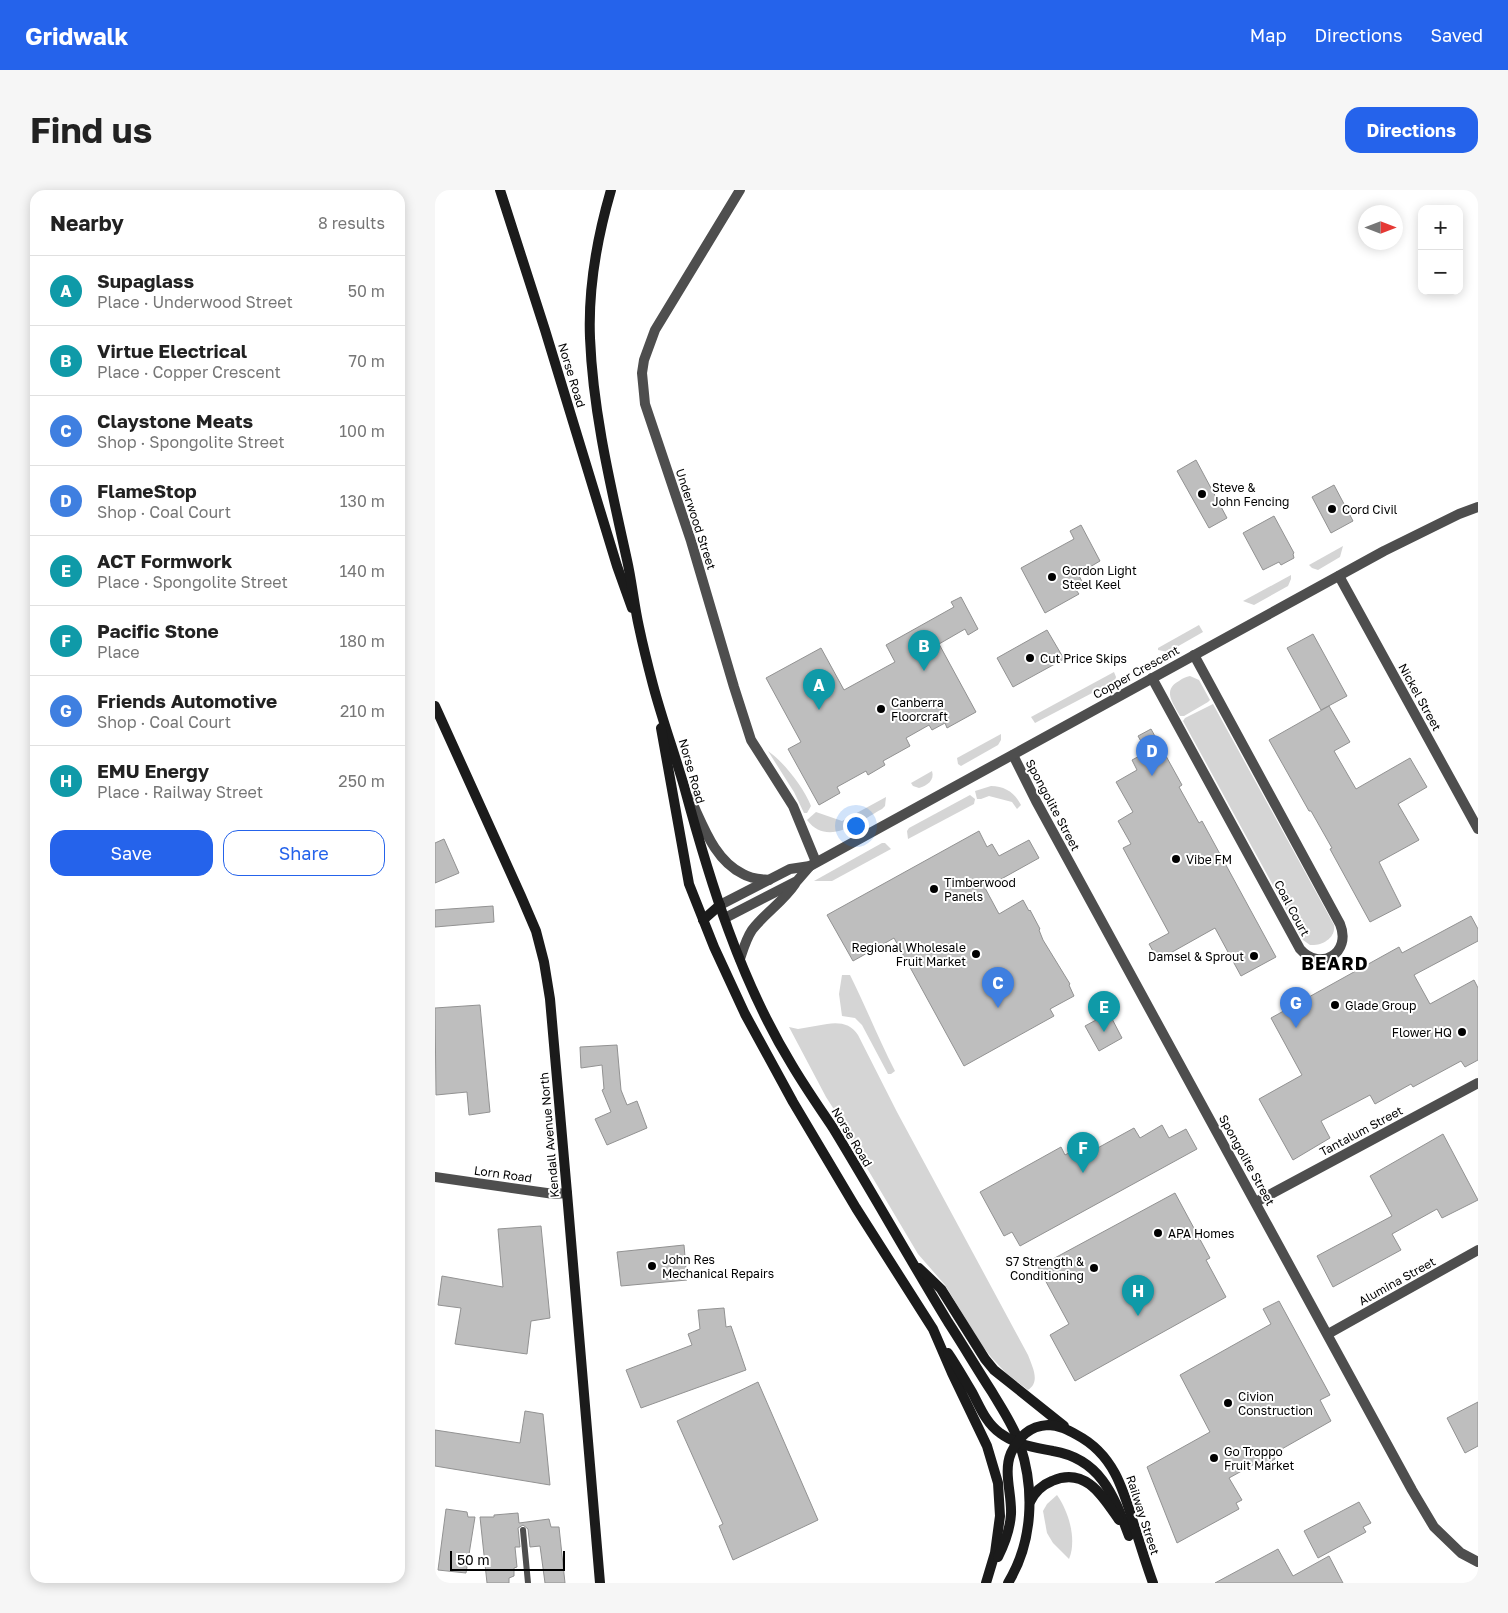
<!DOCTYPE html>
<meta charset="utf-8">
<style>
:root{--surface:#fff;--page:#f6f6f6;--text:#222;--muted:#767676;--line:#e0e0e0;--accent:#2563eb}
body{margin:0;font-family:"Golos Text",sans-serif;background:var(--page);color:var(--text)}
.controls{position:absolute;right:15px;top:15px;display:grid;overflow:hidden;border-radius:10px;box-shadow:0 2px 12px #0003}
.controls button{width:45px;height:45px;display:grid;place-items:center;padding:0;border:0;border-bottom:1px solid var(--line);background:var(--surface);color:var(--text);font:25px sans-serif}
.compass{position:absolute;left:923px;top:15px;width:45px;height:45px;border-radius:50%;background:var(--surface);box-shadow:0 2px 12px #0003;rotate:90deg}
.scale{position:absolute;left:15px;bottom:12px;width:115px;box-sizing:border-box;padding-left:5px;border:2px solid #000;border-top:0;font-size:14px;line-height:18px;white-space:nowrap;color:#000;-webkit-text-stroke:4px #fff;paint-order:stroke}
.you{position:absolute;left:420px;top:635px;width:18px;height:18px;margin:-12px;border:4px solid #fff;border-radius:50%;background:#1a73e8;box-shadow:0 0 0 8px #1a73e833}
.badge{display:grid;place-items:center;width:32px;height:32px;border-radius:50%;background:var(--accent);color:#fff;font-size:16px;font-weight:700}
.pin{position:absolute;translate:-50% -41px;filter:drop-shadow(0 1px 2px #0008)}
.pin::after{content:'';position:absolute;top:26px;width:18px;height:15px;background:inherit;clip-path:polygon(0 0,100% 0,50% 100%)}
.list{margin:0;padding:0;list-style:none}
h2{display:flex;justify-content:space-between;align-items:center;height:65px;margin:0;padding:0 20px;font-size:21px}
h2 small{font-size:16px;font-weight:400;color:var(--muted)}
.list li{display:grid;grid-template-columns:32px 1fr auto;gap:15px;align-items:center;box-sizing:border-box;height:70px;padding:0 20px;border-top:1px solid var(--line)}
.list b{display:block;font-size:19px;white-space:nowrap}
.list p{margin:0;font-size:16px;white-space:nowrap;color:var(--muted)}
.list em{font-size:16px;font-style:normal;color:var(--muted)}
.actions{display:flex;gap:10px;padding:15px 20px}
.actions a{flex:1;padding:11px 0;border:1px solid var(--accent);border-radius:15px;text-align:center;font-size:18px;color:var(--accent)}
.actions .main{background:var(--accent);color:#fff}
.map{position:relative;flex:none;width:1043px;height:1393px;overflow:hidden;border-radius:15px}
header{display:flex;align-items:center;gap:30px;box-sizing:border-box;height:70px;padding:0 25px;background:var(--accent);color:#fff}
header strong{font-size:24px}
nav{display:flex;gap:28px;margin-inline-start:auto;font-size:18px}
.intro{display:flex;align-items:center;justify-content:space-between;box-sizing:border-box;height:120px;padding:0 30px}
h1{margin:0;font-size:35px}
.button{padding:12px 22px;border-radius:15px;background:var(--accent);color:#fff;font-size:18px;font-weight:700}
main{display:flex;gap:30px;padding:0 30px}
aside{flex:1;background:var(--surface);border-radius:15px;box-shadow:0 2px 12px #0003}
.map>svg:first-child{display:block}
.green{fill:#d5d5d5}
.building{fill:#bebebe;stroke:#929292}
.lines{fill:none;stroke-linecap:round;stroke-linejoin:round}
.lane{stroke:#4e4e4e;stroke-width:6}
.street{stroke:#4e4e4e;stroke-width:10}
.secondary{stroke:#1b1b1b;stroke-width:10}
.poi-dot{fill:#000;stroke:#fff;stroke-width:2}
.labels{text-anchor:middle;dominant-baseline:central;stroke-width:4;stroke-linejoin:round;paint-order:stroke}
.street-label{font-size:12px;fill:#000;stroke:#fff}
.poi-label{font-size:12px;fill:#000;stroke:#fff;text-anchor:start}
.district-label{font-size:18px;font-weight:bold;letter-spacing:1px;fill:#000;stroke:#fff}
</style>
<header>
<strong>Gridwalk</strong>
<nav><a>Map</a><a>Directions</a><a>Saved</a></nav>
</header>
<div class="intro"><h1>Find us</h1><a class="button">Directions</a></div>
<main>
<aside>
<h2>Nearby<small>8 results</small></h2>
<ul class="list">
<li><span class="badge" style="background:#0f9aa8">A</span><div><b>Supaglass</b><p>Place · Underwood Street</p></div><em>50 m</em></li>
<li><span class="badge" style="background:#0f9aa8">B</span><div><b>Virtue Electrical</b><p>Place · Copper Crescent</p></div><em>70 m</em></li>
<li><span class="badge" style="background:#3f7fe0">C</span><div><b>Claystone Meats</b><p>Shop · Spongolite Street</p></div><em>100 m</em></li>
<li><span class="badge" style="background:#3f7fe0">D</span><div><b>FlameStop</b><p>Shop · Coal Court</p></div><em>130 m</em></li>
<li><span class="badge" style="background:#0f9aa8">E</span><div><b>ACT Formwork</b><p>Place · Spongolite Street</p></div><em>140 m</em></li>
<li><span class="badge" style="background:#0f9aa8">F</span><div><b>Pacific Stone</b><p>Place</p></div><em>180 m</em></li>
<li><span class="badge" style="background:#3f7fe0">G</span><div><b>Friends Automotive</b><p>Shop · Coal Court</p></div><em>210 m</em></li>
<li><span class="badge" style="background:#0f9aa8">H</span><div><b>EMU Energy</b><p>Place · Railway Street</p></div><em>250 m</em></li>
</ul>
<div class="actions"><a class="main">Save</a><a>Share</a></div>
</aside>
<div class="map">
<svg width="1043" height="1393" viewBox="0 0 1043 1393">
<rect width="100%" height="100%" fill="#fff"/>
<g class="green">
<polygon points="908,356 905,367 883,380 877,378 874,375"/>
<polygon points="856,385 856,389 853,396 819,415 808,411"/>
<polygon points="764,435 768,442 733,462 723,460 723,458"/>
<polygon points="679,482 681,487 680,491 600,533 596,527"/>
<path d="M 755,486 L 764,490 L 775,510 L 773,512 L 749,526 L 745,526 C 738,513 727,500 744,491 C 748,488 751,487 755,486 Z"/>
<path d="M 778,514 L 899,735 C 901,748 887,756 875,755 L 868,750 L 748,531 L 750,528 Z"/>
<polygon points="566,544 566,550 563,555 526,576 523,574 522,568"/>
<path d="M 333,561 C 349,572 369,598 376,616 L 372,623 L 369,623 L 359,602 Z"/>
<path d="M 497,581 C 500,590 492,596 484,598 L 478,596 L 476,593 Z"/>
<path d="M 556,596 C 570,596 580,603 586,615 L 582,619 L 577,612 L 554,606 L 546,609 L 542,609 L 540,601 Z"/>
<polygon points="535,605 540,609 539,614 473,649 472,641 474,638"/>
<path d="M 451,607 L 450,616 L 447,619 C 425,631 393,658 372,630 L 381,622 L 407,631 Z"/>
<polygon points="447,653 450,653 456,659 397,691 379,691"/>
<path d="M 407,785 L 415,785 C 431,817 444,850 460,881 L 456,884 L 453,884 L 427,835 L 420,828 L 407,826 L 404,804 Z"/>
<path d="M 392,834 C 405,832 416,834 423,845 L 462,922 L 593,1165 C 597,1176 606,1192 593,1200 L 571,1183 L 556,1167 L 546,1154 L 510,1095 L 483,1064 L 401,926 L 400,921 L 391,907 L 354,837 L 363,839 Z"/>
<path d="M 622,1305 C 634,1322 642,1350 634,1369 L 618,1353 L 612,1343 L 608,1321 L 612,1314 Z"/>
</g>
<g class="building">
<polygon points="761,270 792,328 774,338 742,281"/>
<polygon points="899,295 918,331 896,343 877,307"/>
<polygon points="839,326 859,363 858,364 859,368 846,375 844,372 828,380 808,343"/>
<polygon points="646,335 665,371 643,384 649,395 641,400 644,404 610,423 586,378 639,349 635,341"/>
<polygon points="526,407 543,439 533,445 530,439 504,454 541,522 512,538 510,533 497,540 494,535 471,548 475,556 448,571 450,575 433,585 431,581 402,597 405,603 384,615 353,559 366,552 331,488 386,458 409,500 460,472 451,455 519,417 516,412"/>
<polygon points="612,440 629,469 578,497 562,468"/>
<polygon points="878,444 912,506 886,520 852,458"/>
<polygon points="894,516 915,552 899,561 921,599 975,568 992,597 963,614 984,650 944,672 966,716 935,732 895,659 897,658 876,621 874,621 834,550"/>
<polygon points="716,539 747,595 744,597 764,633 767,631 841,767 806,786 780,738 723,770 714,754 734,743 688,658 696,654 683,631 698,622 681,592 702,580 697,570 712,562 703,546"/>
<polygon points="544,641 552,657 557,654 564,666 594,650 604,668 550,698 564,724 588,710 594,721 595,720 605,739 604,740 608,750 635,794 634,795 639,806 615,819 619,826 529,876 459,748 418,771 392,725"/>
<polygon points="9,649 24,683 0,693 0,653"/>
<polygon points="58,716 59,732 0,737 0,720"/>
<polygon points="1036,726 1043,739 1043,751 979,785 995,814 1039,790 1043,798 1043,870 1030,877 1026,871 978,897 976,894 940,914 935,905 886,931 895,948 858,970 824,909 867,885 836,828 964,757 967,763"/>
<polygon points="45,815 55,922 34,925 32,902 1,905 0,818"/>
<polygon points="674,823 687,848 664,861 650,836"/>
<polygon points="182,855 186,900 192,915 202,911 212,938 172,955 160,929 176,922 167,900 169,899 167,875 146,878 145,857"/>
<polygon points="727,935 734,948 751,939 762,959 585,1056 577,1042 569,1046 545,1002 626,957 630,965 654,952 659,960 699,938 705,948"/>
<polygon points="1008,944 1043,1010 1007,1028 1002,1019 957,1044 966,1060 898,1097 882,1066 957,1026 935,986"/>
<polygon points="740,1003 775,1068 771,1070 791,1107 640,1191 615,1145 634,1134 603,1077"/>
<polygon points="106,1036 115,1128 96,1131 92,1164 20,1154 26,1118 3,1115 7,1086 68,1097 63,1039"/>
<polygon points="249,1055 252,1090 186,1096 182,1062"/>
<polygon points="844,1111 895,1205 885,1210 896,1231 838,1264 840,1269 826,1277 823,1272 794,1288 807,1310 801,1313 804,1319 742,1353 712,1277 775,1242 745,1185 836,1134 828,1119"/>
<polygon points="289,1118 291,1137 296,1136 311,1180 206,1218 191,1180 257,1155 253,1144 265,1139 263,1120"/>
<polygon points="323,1192 383,1330 298,1370 284,1336 288,1334 242,1231"/>
<polygon points="1043,1212 1043,1256 1030,1263 1012,1228"/>
<polygon points="90,1221 108,1224 115,1295 0,1276 0,1240 85,1253"/>
<polygon points="924,1312 936,1333 928,1337 931,1342 883,1368 869,1341"/>
<polygon points="11,1319 32,1322 33,1327 40,1327 31,1383 3,1380"/>
<polygon points="83,1323 84,1333 114,1329 116,1337 124,1337 130,1393 110,1393 105,1356 95,1357 93,1339 88,1335 83,1338 85,1357 80,1357 82,1377 79,1378 79,1386 74,1388 74,1393 52,1393 45,1327 59,1327 59,1325"/>
<polygon points="843,1359 858,1386 894,1366 908,1393 780,1393"/>
</g>
<g class="lines">
<polyline class="lane" points="88,1340 93,1393"/>
<g class="street">
<polyline points="305,0 220,140 209,170 207,183 210,214 256,351 299,497 316,550 358,616 381,672"/>
<polyline points="904,386 1043,639"/>
<path d="M 717,488 L 865,759 C 885,782 917,763 905,734 L 759,465"/>
<polyline points="578,565 601,611 977,1300 999,1337 1026,1363 1043,1372"/>
<path d="M 255,608 C 268,635 279,670 308,684 C 316,689 325,689 334,690"/>
<polyline points="285,715 355,679 375,676 949,361 1024,324 1043,317"/>
<polyline points="290,728 362,691 375,676"/>
<path d="M 305,769 C 308,760 311,749 317,740 C 330,723 348,712 360,694"/>
<polyline points="0,987 119,1004 132,1003"/>
<polyline points="821,1012 1043,893"/>
<polyline points="893,1144 1043,1060"/>
</g>
<g class="secondary">
<polyline points="65,0 110,140 182,376 197,418"/>
<path d="M 176,0 C 162,48 153,98 155,148 C 158,223 176,297 192,370 C 197,392 199,415 204,437 C 208,456 213,476 218,495 C 227,529 239,562 249,596 C 275,692 305,790 357,875 C 370,897 384,917 398,938 C 437,1002 474,1068 513,1132 C 528,1155 542,1179 557,1202 C 567,1219 579,1236 585,1255 C 600,1300 598,1352 573,1393"/>
<polyline points="0,516 86,706 101,741 109,772 115,809 132,1003 165,1393"/>
<polyline points="226,538 254,694 279,757 310,824 358,912 421,1018 498,1139 517,1183 552,1256 563,1293 565,1326 560,1363 551,1393"/>
<polyline points="268,730 285,715"/>
<polyline points="484,1078 506,1099 550,1169 559,1180 629,1236"/>
<path d="M 513,1163 C 522,1176 529,1189 537,1202 C 545,1217 551,1233 565,1243 C 581,1255 598,1257 618,1261 C 666,1269 679,1306 694,1346"/>
<path d="M 595,1312 C 600,1301 607,1295 617,1291 C 651,1276 668,1307 684,1330"/>
<path d="M 563,1367 C 570,1353 575,1340 576,1324 C 577,1304 568,1282 576,1263 C 584,1247 594,1236 613,1235 C 624,1235 633,1240 642,1245 C 678,1264 688,1298 699,1335 C 705,1354 711,1374 718,1393"/>
</g>
</g>
<g class="poi-dot">
<circle cx="767" cy="304" r="5"/>
<circle cx="897" cy="319" r="5"/>
<circle cx="617" cy="387" r="5"/>
<circle cx="595" cy="468" r="5"/>
<circle cx="446" cy="519" r="5"/>
<circle cx="741" cy="669" r="5"/>
<circle cx="499" cy="699" r="5"/>
<circle cx="541" cy="764" r="5"/>
<circle cx="819" cy="766" r="5"/>
<circle cx="900" cy="815" r="5"/>
<circle cx="1027" cy="842" r="5"/>
<circle cx="723" cy="1043" r="5"/>
<circle cx="217" cy="1076" r="5"/>
<circle cx="659" cy="1078" r="5"/>
<circle cx="793" cy="1213" r="5"/>
<circle cx="779" cy="1268" r="5"/>
</g>
<g class="labels">
<g class="street-label">
<text transform="translate(137 185) rotate(73)">Norse Road</text>
<text transform="translate(261 329) rotate(72)">Underwood Street</text>
<text transform="translate(701 482) rotate(-29)">Copper Crescent</text>
<text transform="translate(985 507) rotate(61)">Nickel Street</text>
<text transform="translate(257 581) rotate(74)">Norse Road</text>
<text transform="translate(618 615) rotate(62)">Spongolite Street</text>
<text transform="translate(857 718) rotate(62)">Coal Court</text>
<text transform="translate(926 941) rotate(-28)">Tantalum Street</text>
<text transform="translate(114 945) rotate(-95)">Kendall Avenue North</text>
<text transform="translate(417 947) rotate(59)">Norse Road</text>
<text transform="translate(812 970) rotate(61)">Spongolite Street</text>
<text transform="translate(68 984) rotate(8)">Lorn Road</text>
<text transform="translate(962 1091) rotate(-29)">Alumina Street</text>
<text transform="translate(708 1325) rotate(72)">Railway Street</text>
</g>
<g class="poi-label">
<text x="777" y="297">Steve &amp;<tspan x="777" dy="14">John Fencing</tspan></text>
<text x="907" y="319">Cord Civil</text>
<text x="627" y="380">Gordon Light<tspan x="627" dy="14">Steel Keel</tspan></text>
<text x="605" y="468">Cut Price Skips</text>
<text x="456" y="512">Canberra<tspan x="456" dy="14">Floorcraft</tspan></text>
<text x="751" y="669">Vibe FM</text>
<text x="509" y="692">Timberwood<tspan x="509" dy="14">Panels</tspan></text>
<text x="531" y="757" text-anchor="end">Regional Wholesale<tspan x="531" dy="14">Fruit Market</tspan></text>
<text x="809" y="766" text-anchor="end">Damsel &amp; Sprout</text>
<text x="910" y="815">Glade Group</text>
<text x="1017" y="842" text-anchor="end">Flower HQ</text>
<text x="733" y="1043">APA Homes</text>
<text x="227" y="1069">John Res<tspan x="227" dy="14">Mechanical Repairs</tspan></text>
<text x="649" y="1071" text-anchor="end">S7 Strength &amp;<tspan x="649" dy="14">Conditioning</tspan></text>
<text x="803" y="1206">Civion<tspan x="803" dy="14">Construction</tspan></text>
<text x="789" y="1261">Go Troppo<tspan x="789" dy="14">Fruit Market</tspan></text>
</g>
<g class="district-label">
<text x="900" y="773">BEARD</text>
</g>
</g>
</svg>
<div class="controls">
<button>+</button>
<button>−</button>
</div>
<svg class="compass" viewBox="-18 -18 36 36"><path d="M0-13l5 13h-10z" fill="#e53935"/><path d="M0 13l5-13h-10z" fill="#767676"/></svg>
<div class="scale">50 m</div>
<div class="you"></div>
<div class="pin badge" style="left:384px;top:520px;background:#0f9aa8">A</div>
<div class="pin badge" style="left:489px;top:481px;background:#0f9aa8">B</div>
<div class="pin badge" style="left:563px;top:818px;background:#3f7fe0">C</div>
<div class="pin badge" style="left:717px;top:586px;background:#3f7fe0">D</div>
<div class="pin badge" style="left:669px;top:842px;background:#0f9aa8">E</div>
<div class="pin badge" style="left:648px;top:983px;background:#0f9aa8">F</div>
<div class="pin badge" style="left:861px;top:838px;background:#3f7fe0">G</div>
<div class="pin badge" style="left:703px;top:1126px;background:#0f9aa8">H</div>
</div>
</main>
